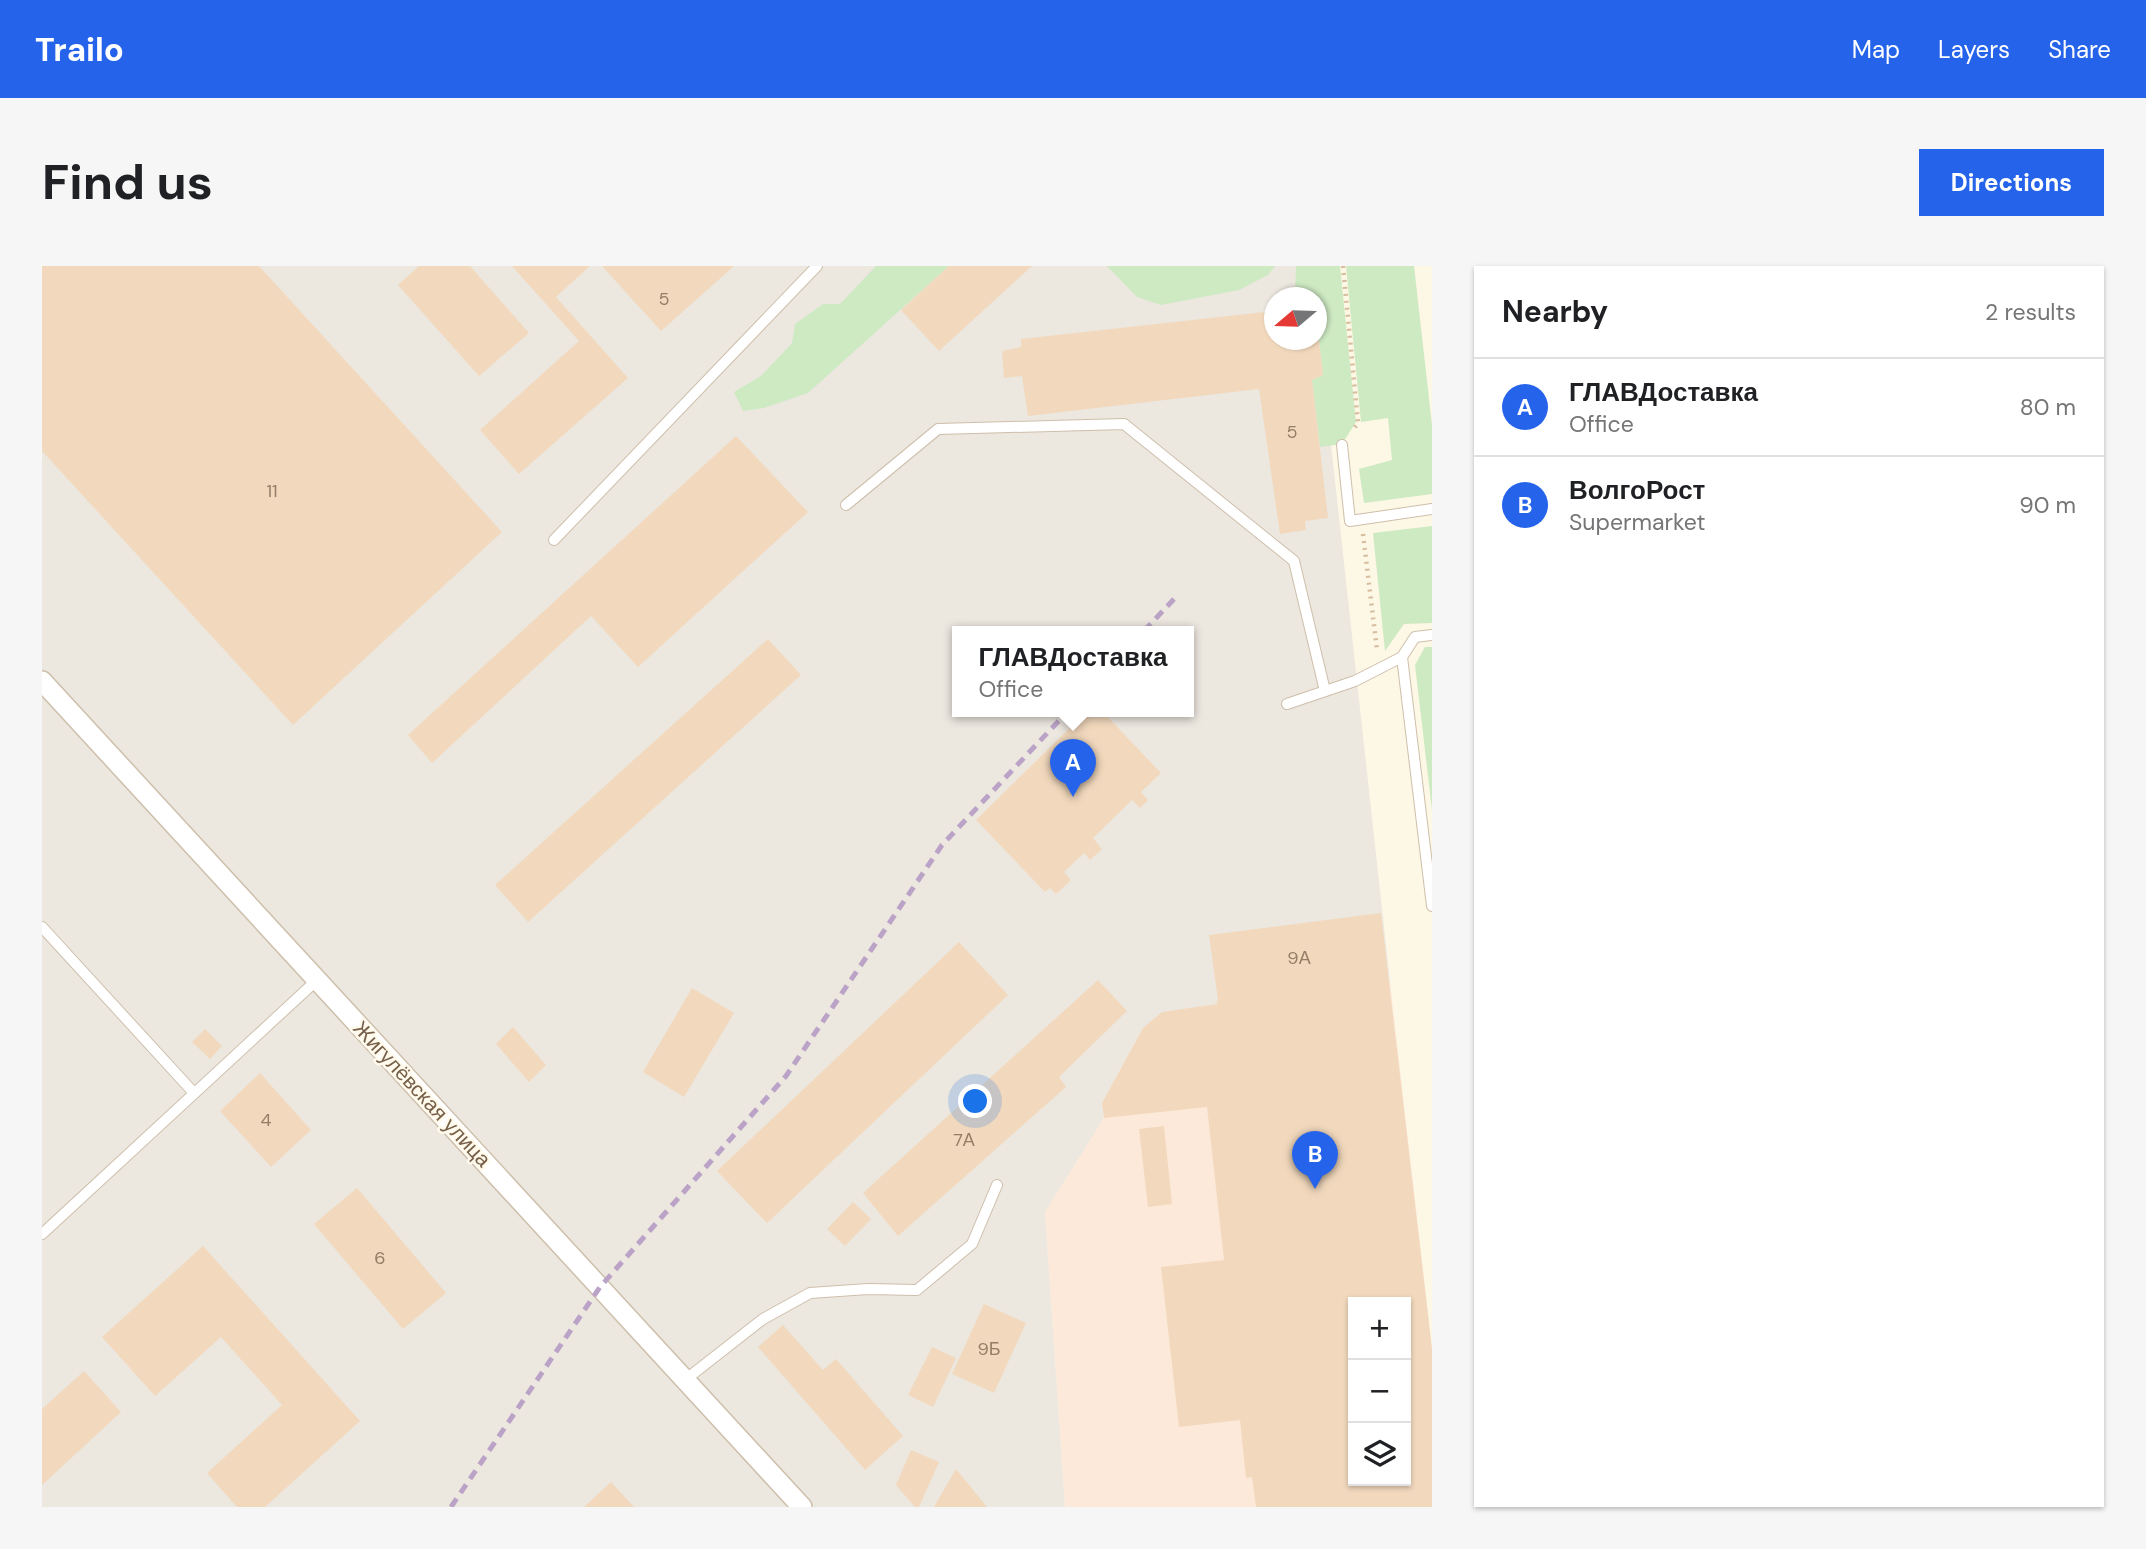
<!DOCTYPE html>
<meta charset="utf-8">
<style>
:root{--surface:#fff;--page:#f6f6f6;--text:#202124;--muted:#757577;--line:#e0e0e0;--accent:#2563eb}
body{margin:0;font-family:"DM Sans",sans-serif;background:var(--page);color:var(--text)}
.controls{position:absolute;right:21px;bottom:21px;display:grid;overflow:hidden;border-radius:0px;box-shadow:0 2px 5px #0004}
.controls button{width:63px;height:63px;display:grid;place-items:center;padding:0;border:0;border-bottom:2px solid var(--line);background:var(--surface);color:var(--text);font:35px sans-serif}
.compass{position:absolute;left:1222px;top:21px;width:63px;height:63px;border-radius:50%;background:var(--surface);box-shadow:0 2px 5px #0004;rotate:251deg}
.you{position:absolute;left:934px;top:836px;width:24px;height:24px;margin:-18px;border:5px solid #fff;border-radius:50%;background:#1a73e8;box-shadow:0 0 0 10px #1a73e833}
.badge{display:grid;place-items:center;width:46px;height:46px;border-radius:50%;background:var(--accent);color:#fff;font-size:23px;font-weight:700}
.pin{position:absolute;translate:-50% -58px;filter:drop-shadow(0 2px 4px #0008)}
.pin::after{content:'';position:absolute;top:37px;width:24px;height:21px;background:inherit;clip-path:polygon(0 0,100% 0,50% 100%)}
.popup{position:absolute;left:910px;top:360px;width:242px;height:91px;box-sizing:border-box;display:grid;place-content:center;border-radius:0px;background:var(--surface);filter:drop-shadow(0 2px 5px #0005);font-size:23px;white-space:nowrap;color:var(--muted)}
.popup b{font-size:26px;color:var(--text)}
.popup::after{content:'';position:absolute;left:50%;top:100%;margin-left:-14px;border:14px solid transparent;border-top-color:var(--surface)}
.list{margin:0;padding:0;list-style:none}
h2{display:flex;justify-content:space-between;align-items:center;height:91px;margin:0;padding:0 28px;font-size:30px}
h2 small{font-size:23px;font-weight:400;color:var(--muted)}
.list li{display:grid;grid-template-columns:46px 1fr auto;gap:21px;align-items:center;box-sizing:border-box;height:98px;padding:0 28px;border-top:2px solid var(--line)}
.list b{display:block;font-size:26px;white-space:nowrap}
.list p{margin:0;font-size:23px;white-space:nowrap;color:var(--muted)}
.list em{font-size:23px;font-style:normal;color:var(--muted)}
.icon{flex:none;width:38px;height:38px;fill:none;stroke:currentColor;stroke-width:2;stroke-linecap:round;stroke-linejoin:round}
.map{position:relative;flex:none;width:1390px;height:1241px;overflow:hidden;border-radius:0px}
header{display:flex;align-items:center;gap:42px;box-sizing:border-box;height:98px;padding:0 35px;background:var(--accent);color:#fff}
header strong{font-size:33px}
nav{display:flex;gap:38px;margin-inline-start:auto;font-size:24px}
.intro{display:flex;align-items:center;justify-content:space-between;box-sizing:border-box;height:168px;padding:0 42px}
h1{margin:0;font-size:49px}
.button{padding:18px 32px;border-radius:0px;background:var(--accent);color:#fff;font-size:24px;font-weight:700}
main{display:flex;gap:42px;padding:0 42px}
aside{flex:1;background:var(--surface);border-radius:0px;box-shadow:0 2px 5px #0004}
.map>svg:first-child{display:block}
.commercial{fill:#fde9d9;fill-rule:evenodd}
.industrial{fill:#ece7df;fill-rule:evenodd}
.green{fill:#ceeac3}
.building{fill:#f2d9bd;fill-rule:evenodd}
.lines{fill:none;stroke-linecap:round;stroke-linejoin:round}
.lane-casing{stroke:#cebfab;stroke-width:12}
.street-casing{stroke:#cebfab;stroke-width:22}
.path{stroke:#d7bd9f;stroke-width:4.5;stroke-dasharray:2 5;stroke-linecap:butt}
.lane{stroke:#fff;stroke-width:10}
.street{stroke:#fff;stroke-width:19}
.rail{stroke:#bba3c7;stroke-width:5;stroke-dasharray:10 7;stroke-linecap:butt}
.labels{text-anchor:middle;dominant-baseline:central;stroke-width:5;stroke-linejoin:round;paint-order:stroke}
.number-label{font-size:18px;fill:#957e67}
.street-label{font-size:21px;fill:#76604a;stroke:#fffaec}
</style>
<header>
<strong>Trailo</strong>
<nav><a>Map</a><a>Layers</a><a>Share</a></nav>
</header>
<div class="intro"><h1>Find us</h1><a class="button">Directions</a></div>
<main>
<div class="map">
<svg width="1390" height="1241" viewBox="0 0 1390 1241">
<rect width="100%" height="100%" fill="#fdf7e5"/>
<path class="commercial" d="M 1348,716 L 1390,1083 L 1390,1241 L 1023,1241 L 1003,946 L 1062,852 L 1060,837 L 1101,762 L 1174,735 ZM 1311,1036 L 1364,1036 L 1364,1215 L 1311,1215 Z"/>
<path class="industrial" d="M 0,0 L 1269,0 L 1272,31 L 1232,32 L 1232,74 L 1274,74 L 1275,51 L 1348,716 L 1175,734 L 1176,738 L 1152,742 L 1101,762 L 1060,837 L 1062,852 L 1003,946 L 1023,1241 L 0,1241 ZM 916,365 L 1146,365 L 1146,445 L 916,445 Z"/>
<g class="green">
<polygon points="834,0 907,0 766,127 722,142 701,145 692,126 719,110 750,77 753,58 781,38 798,38"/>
<polygon points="1065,0 1233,0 1226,9 1197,24 1119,39 1095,31"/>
<polygon points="1254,0 1298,0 1314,156 1300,178 1278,181 1270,114 1281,109 1275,57 1274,32 1253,31"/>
<polygon points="1304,0 1372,0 1390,159 1390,228 1322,237 1317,203 1350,194 1346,152 1319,156"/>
<polygon points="1390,260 1390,357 1362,358 1343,385 1331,267"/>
<polygon points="1383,381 1390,381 1390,544 1373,399"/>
</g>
<g class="building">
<polygon points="0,0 217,0 460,266 251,459 0,185"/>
<polygon points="377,0 428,0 487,67 437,110 356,19"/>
<polygon points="470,0 548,0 514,31 586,112 477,208 438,164 537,75"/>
<polygon points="560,0 692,0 619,65"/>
<polygon points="907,0 990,0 897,85 859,44"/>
<polygon points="1232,45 1232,74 1277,74 1281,109 1270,114 1286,252 1263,255 1264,264 1238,268 1217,123 986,150 980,110 962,112 960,85 979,81 979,73"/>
<polygon points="694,170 766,246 596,401 549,350 390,497 366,469"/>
<polygon points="726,373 759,409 486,656 453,619"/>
<polygon points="1045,445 1060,445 1119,507 1099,526 1106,534 1098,542 1090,534 1051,572 1060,583 1048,594 1042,587 1022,606 1029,614 1014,628 1008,622 1003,626 934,554"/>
<path d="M 1339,647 L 1390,1083 L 1390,1241 L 1214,1241 L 1210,1211 L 1204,1212 L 1198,1154 L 1137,1161 L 1119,1001 L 1182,994 L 1165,841 L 1062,852 L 1060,837 L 1101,762 L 1120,746 L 1176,738 L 1174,735 L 1176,734 L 1167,669 ZM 1311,1036 L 1364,1036 L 1364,1215 L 1311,1215 Z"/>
<polygon points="917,676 966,729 725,957 675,905"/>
<polygon points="1056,714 1085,745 1017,811 1024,821 856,970 821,927"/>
<polygon points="650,722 692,747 642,831 601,806"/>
<polygon points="471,761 504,799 487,816 454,778"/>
<polygon points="163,763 180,780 168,793 150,776"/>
<polygon points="218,807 269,864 229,901 178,845"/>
<polygon points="1122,860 1130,938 1106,941 1097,863"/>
<polygon points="315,922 404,1027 361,1063 272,958"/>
<polygon points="811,936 829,953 803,980 785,963"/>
<polygon points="161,980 318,1155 223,1241 195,1241 165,1207 240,1139 179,1071 113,1130 60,1071"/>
<polygon points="942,1038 984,1057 952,1127 910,1108"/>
<polygon points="741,1059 781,1104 794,1093 861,1170 823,1204 716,1081"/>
<polygon points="890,1081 914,1092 891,1141 866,1129"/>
<polygon points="42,1105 79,1146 0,1219 0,1143"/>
<polygon points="869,1184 897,1196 877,1241 873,1241 854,1219"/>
<polygon points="914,1203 945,1241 892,1241"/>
<polygon points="569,1216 592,1241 542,1241"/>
</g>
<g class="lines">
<defs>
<g id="lane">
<polyline points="1300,179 1308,255 1390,243"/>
<polyline points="804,239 896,163 1082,158 1252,295 1283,425"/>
<polyline points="512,274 775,0"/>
<polyline points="1390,369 1373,371 1360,391 1390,640"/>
<polyline points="1245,438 1313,415 1360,391"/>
<polyline points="0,661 152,827"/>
<polyline points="0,968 275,714"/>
<polyline points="643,1114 721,1053 768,1027 826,1023 875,1024 930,978 955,919"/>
</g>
<polyline id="street" points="0,415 760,1241"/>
</defs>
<use href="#lane" class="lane-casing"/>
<use href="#street" class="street-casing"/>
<g class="path">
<polyline points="1301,0 1316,157 1310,165"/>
<polyline points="1321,268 1335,384"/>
</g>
<use href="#lane" class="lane"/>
<use href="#street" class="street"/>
<g class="rail">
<polyline points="1102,365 1132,333"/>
<polyline points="409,1241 558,1021 744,810 900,579 1026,445"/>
</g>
</g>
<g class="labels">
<g class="number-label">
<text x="622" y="33">5</text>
<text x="1250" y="166">5</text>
<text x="230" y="225">11</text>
<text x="1257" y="692">9А</text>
<text x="224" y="854">4</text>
<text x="922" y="874">7А</text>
<text x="338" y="992">6</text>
<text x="947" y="1083">9Б</text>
</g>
<g class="street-label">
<text transform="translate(380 828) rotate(47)">Жигулёвская улица</text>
</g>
</g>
</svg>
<div class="controls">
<button>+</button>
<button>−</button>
<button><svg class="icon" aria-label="layers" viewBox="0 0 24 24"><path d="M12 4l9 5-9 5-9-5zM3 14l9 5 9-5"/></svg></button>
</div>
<svg class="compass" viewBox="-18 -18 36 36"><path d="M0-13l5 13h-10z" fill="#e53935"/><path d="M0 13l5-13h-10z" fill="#757577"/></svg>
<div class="you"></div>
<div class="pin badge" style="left:1031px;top:531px">A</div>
<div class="popup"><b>ГЛАВДоставка</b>Office</div>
<div class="pin badge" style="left:1273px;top:923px">B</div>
</div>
<aside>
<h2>Nearby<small>2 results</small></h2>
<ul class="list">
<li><span class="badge">A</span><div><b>ГЛАВДоставка</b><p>Office</p></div><em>80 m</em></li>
<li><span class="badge">B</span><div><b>ВолгоРост</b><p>Supermarket</p></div><em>90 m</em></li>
</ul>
</aside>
</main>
